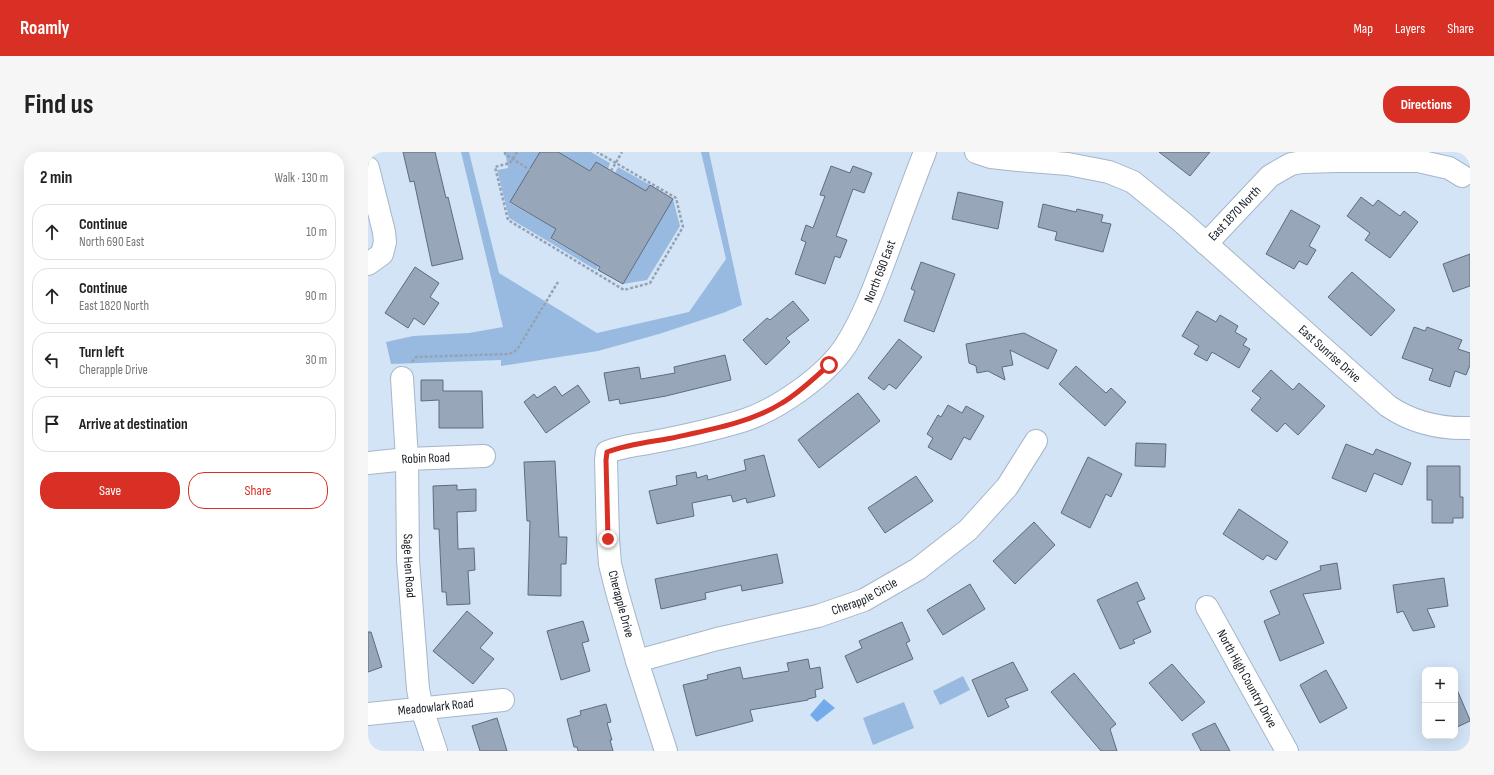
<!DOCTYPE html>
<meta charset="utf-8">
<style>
:root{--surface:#fff;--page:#f6f6f6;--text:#222;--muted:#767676;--line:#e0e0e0;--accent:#d93025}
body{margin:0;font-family:"Sofia Sans Condensed",sans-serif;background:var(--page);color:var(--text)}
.controls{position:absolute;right:12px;bottom:12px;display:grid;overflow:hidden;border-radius:8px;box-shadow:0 4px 16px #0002}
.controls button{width:36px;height:36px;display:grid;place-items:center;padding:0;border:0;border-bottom:1px solid var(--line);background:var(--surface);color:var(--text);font:20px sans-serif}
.stop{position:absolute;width:12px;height:12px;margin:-9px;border:3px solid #d93025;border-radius:50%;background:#fff}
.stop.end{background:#d93025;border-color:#fff;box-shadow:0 1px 4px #0008}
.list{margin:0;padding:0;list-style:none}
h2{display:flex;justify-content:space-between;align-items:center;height:52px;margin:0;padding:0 16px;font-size:17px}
h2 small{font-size:13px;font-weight:400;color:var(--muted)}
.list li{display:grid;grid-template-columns:26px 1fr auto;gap:12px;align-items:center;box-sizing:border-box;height:56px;margin:0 8px 8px;padding:0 8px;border:1px solid var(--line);border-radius:16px}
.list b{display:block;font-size:15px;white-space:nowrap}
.list p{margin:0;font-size:13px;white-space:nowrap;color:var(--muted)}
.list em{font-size:13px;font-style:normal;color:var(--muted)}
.actions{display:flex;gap:8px;padding:12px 16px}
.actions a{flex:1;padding:9px 0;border:1px solid var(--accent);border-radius:16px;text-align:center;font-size:14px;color:var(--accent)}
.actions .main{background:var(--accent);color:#fff}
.icon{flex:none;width:22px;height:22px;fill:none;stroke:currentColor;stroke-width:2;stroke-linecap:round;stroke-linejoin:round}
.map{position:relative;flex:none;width:1102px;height:599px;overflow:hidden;border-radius:16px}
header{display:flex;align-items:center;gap:24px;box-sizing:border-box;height:56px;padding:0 20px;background:var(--accent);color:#fff}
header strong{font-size:19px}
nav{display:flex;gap:22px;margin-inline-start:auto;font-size:14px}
.intro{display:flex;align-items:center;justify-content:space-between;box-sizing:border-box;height:96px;padding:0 24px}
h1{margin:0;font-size:28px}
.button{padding:10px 18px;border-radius:16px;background:var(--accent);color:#fff;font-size:14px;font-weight:700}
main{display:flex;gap:24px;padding:0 24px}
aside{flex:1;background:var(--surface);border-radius:16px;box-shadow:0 4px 16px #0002}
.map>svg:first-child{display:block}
.green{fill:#98bae1}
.water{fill:#74abea}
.building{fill:#97a6b9;stroke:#5e6c7d}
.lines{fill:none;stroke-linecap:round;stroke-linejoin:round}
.minor-casing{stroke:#a6b6c8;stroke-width:24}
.path{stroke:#95a2b1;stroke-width:2.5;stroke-dasharray:3 2;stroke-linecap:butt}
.minor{stroke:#fff;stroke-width:22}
.route{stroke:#d93025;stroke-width:5}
.labels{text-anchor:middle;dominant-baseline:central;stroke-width:3;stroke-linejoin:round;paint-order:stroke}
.street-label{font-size:13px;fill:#151b22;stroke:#fff}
</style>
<header>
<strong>Roamly</strong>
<nav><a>Map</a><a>Layers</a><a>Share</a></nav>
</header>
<div class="intro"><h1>Find us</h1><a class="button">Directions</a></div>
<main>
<aside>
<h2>2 min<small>Walk · 130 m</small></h2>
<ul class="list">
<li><svg class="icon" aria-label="ahead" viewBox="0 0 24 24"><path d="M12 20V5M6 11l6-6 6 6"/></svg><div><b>Continue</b><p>North 690 East</p></div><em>10 m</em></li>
<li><svg class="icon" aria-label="ahead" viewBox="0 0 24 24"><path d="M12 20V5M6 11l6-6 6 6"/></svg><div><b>Continue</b><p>East 1820 North</p></div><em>90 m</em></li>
<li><svg class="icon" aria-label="left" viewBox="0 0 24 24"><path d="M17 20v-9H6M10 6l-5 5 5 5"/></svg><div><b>Turn left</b><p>Cherapple Drive</p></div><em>30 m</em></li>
<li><svg class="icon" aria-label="arrive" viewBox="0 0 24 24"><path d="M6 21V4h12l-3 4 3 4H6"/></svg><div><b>Arrive at destination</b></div></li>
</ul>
<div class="actions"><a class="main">Save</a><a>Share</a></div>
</aside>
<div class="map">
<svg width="1102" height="599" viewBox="0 0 1102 599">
<rect width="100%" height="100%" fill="#d3e4f7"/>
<g class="green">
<polygon points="93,0 101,0 131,121 229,181 321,160 358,107 333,0 341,0 374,153 355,161 291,182 230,199 133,214 133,208 23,212 18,190 45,184 101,181 135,175"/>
<polygon points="137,0 172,0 142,51 188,77 183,87 214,105 233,111 228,118 141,66 129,18 140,16"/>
<polygon points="190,0 223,0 242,11 240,17 228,10 222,19"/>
<polygon points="250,15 282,33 273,48 257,27 247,21"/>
<polygon points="305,47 312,74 279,128 255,132"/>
<polygon points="595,524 602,538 572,553 565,539"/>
<polygon points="536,550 546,576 505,593 495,566"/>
</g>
<polygon class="water" points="456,547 467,556 449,570 442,563"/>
<g class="building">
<polygon points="35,0 67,0 78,46 80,45 95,107 64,114 46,29 42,30"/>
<polygon points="172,0 190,0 222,19 228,10 278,39 282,33 305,47 255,132 230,118 232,115 183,86 188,77 142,50"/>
<polygon points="791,0 842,0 822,24"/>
<polygon points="463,14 482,21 485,14 504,21 496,41 485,37 468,84 479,88 472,106 467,104 457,132 427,122 438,90 433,88 438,73 445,76 457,44 452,43"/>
<polygon points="590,40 635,50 630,77 584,67"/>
<polygon points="993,45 1005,54 1010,48 1032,64 1036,59 1050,70 1022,106 997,88 1002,81 979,64"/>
<polygon points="675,52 708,60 709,57 735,63 733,70 743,72 735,100 687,88 689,80 670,75"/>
<polygon points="923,58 952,74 941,94 948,98 939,113 931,109 926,117 898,102"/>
<polygon points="1102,102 1102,134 1085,140 1075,112"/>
<polygon points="553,110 587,122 566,180 536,169 547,139 543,137"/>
<polygon points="47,115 71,131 62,145 71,151 56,173 46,166 40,176 17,161"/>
<polygon points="984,120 1027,158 1003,184 960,145"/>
<polygon points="425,149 441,168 418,186 422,190 398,213 375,188 399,166 402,168"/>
<polygon points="829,159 848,170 852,163 870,174 867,180 879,187 875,193 882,197 871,216 844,200 839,209 826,202 831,194 814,184"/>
<polygon points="1046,175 1057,179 1059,175 1094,188 1090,197 1102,201 1102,213 1098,223 1087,219 1082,235 1061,228 1065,217 1034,206"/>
<polygon points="656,181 689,198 680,217 642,198 645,213 634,215 637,228 620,219 609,221 608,214 601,211 598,192"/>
<polygon points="531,187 554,205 528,237 521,232 516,238 500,226"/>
<polygon points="357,203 363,228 298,244 252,252 251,247 241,249 236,221 271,215 273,227 307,221 306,215"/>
<polygon points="708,214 738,241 743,236 758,250 737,274 691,232"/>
<polygon points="903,218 925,238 931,231 957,254 930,283 917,271 909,280 883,258 893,246 884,239"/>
<polygon points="53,228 75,228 75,239 114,239 115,276 71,276 71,248 53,249"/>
<polygon points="210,233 222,250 178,281 156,250 166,242 169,246 187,234 194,244"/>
<polygon points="490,241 512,269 451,316 430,288"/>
<polygon points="580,253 594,261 598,254 616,264 602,288 596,285 583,308 560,295 565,286 559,282 570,263 573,265"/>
<polygon points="768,291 798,292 797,315 767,314"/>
<polygon points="978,292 1005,303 1008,297 1043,311 1034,333 1006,321 998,340 964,326"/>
<polygon points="396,303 407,344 379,351 378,346 365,350 363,343 324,351 326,364 289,372 281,339 309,333 308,324 328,320 329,326 339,323 340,328 378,318 376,308"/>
<polygon points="720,305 754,322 743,345 738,342 722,376 693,361"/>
<polygon points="187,309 191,385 199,385 198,412 193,412 193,444 160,443 162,369 159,369 156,310"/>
<polygon points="1059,314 1092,314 1092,345 1095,345 1095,366 1085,366 1085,371 1064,371 1064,348 1059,348"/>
<polygon points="548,324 565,349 517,381 500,356"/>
<polygon points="89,333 89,338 108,337 108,359 89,360 90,397 106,396 107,418 100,419 102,452 79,453 78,440 74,440 71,377 66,377 65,334"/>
<polygon points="871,357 920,390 908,408 899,403 895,408 855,382"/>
<polygon points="666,370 687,393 647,432 625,409"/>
<polygon points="409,402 415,431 374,439 373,433 337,441 338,447 293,457 287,427"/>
<polygon points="969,411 973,437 935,442 956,491 912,509 896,469 912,462 902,439 953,418 952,414"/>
<polygon points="1076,426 1080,454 1059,457 1067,475 1045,479 1035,459 1029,461 1025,433"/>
<polygon points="769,430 777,447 769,450 783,480 765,488 767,491 752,497 729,448"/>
<polygon points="602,432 617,457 575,483 559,458"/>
<polygon points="99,459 125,481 112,496 126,507 105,532 65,499"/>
<polygon points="215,469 221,489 214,491 222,519 193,528 179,479"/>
<polygon points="534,470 542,489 538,491 545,507 489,531 477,504 494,496 491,489"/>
<polygon points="0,480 3,480 14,515 0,520"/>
<polygon points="440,507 442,517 452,515 455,536 447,538 448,545 440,547 440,548 382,558 385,569 328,584 315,533 340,527 339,523 372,515 375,527 421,519 419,511"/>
<polygon points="645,510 660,538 637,547 641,555 620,565 604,528"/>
<polygon points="804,512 837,550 814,569 781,531"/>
<polygon points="958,518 979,556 952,571 932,533"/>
<polygon points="706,521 748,572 742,577 749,599 733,599 683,540"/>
<polygon points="1087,533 1102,568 1102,569 1087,576"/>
<polygon points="238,552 243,570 239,571 244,588 242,588 245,599 210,599 209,595 206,595 199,567 213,563 212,559"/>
<polygon points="129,566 139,599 112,599 104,574"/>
<polygon points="847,571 862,599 833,599 824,582"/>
</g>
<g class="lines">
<defs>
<g id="minor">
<path id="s1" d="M 608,0 L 623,5 L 650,8 L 700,12 L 741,20 L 765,30 L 814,70 L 1020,254 C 1045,271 1072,277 1102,276"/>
<polyline points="0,16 16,80 17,90 14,102 0,112"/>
<path id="s2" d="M 838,92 L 902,24 L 923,12 L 935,10 L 969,9 L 1050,9 L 1081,16 L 1094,24"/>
<path id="s3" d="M 34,226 L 39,307 L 40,408 L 50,537 L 54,557 L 68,599"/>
<path id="s4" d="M 0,311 L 39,307 L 116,304"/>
<path id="s5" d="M 839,455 L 919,599"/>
<path id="s6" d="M 269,509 L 349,487 L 450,464 L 496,448 L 550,417 L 600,378 L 639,335 L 668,289"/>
<path id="s7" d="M 0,562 L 135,548"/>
<path id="s8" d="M 298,599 L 269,509 L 249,440 L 242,412 L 240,387 L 238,308 L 239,300 C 253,295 265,293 280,291 C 312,285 344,278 374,269 C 409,258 458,224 478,193 C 496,164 508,131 520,99 C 532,66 544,33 557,0"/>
</g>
</defs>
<use href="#minor" class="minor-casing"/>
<g class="path">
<polyline points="137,0 137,2 162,18"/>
<polyline points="149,0 142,11 127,15 140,68 256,138 282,131 315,75 308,46 229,0"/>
<polyline points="243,19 254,0"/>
<polyline points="44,210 48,205 141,202 146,200 150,196 190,130"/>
</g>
<use href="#minor" class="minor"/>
</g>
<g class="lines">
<path class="route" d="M 240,387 L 238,308 L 239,300 C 260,292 282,290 304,286 C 341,278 382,271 414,251 C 431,241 446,226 461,213"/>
</g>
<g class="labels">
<g class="street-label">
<text stroke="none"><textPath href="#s2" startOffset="42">East 1870 North</textPath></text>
<text stroke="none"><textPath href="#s8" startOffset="658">North 690 East</textPath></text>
<text stroke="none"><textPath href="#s1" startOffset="422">East Sunrise Drive</textPath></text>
<text stroke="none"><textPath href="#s4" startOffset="58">Robin Road</textPath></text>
<text stroke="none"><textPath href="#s3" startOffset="188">Sage Hen Road</textPath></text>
<text stroke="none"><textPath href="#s6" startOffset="237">Cherapple Circle</textPath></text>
<text transform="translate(253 452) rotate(75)">Cherapple Drive</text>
<text stroke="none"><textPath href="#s5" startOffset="82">North High Country Drive</textPath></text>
<text stroke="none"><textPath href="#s7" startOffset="68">Meadowlark Road</textPath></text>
</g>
</g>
</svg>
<div class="controls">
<button>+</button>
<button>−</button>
</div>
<div class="stop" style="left:461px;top:213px"></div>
<div class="stop end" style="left:240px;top:387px"></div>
</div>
</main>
